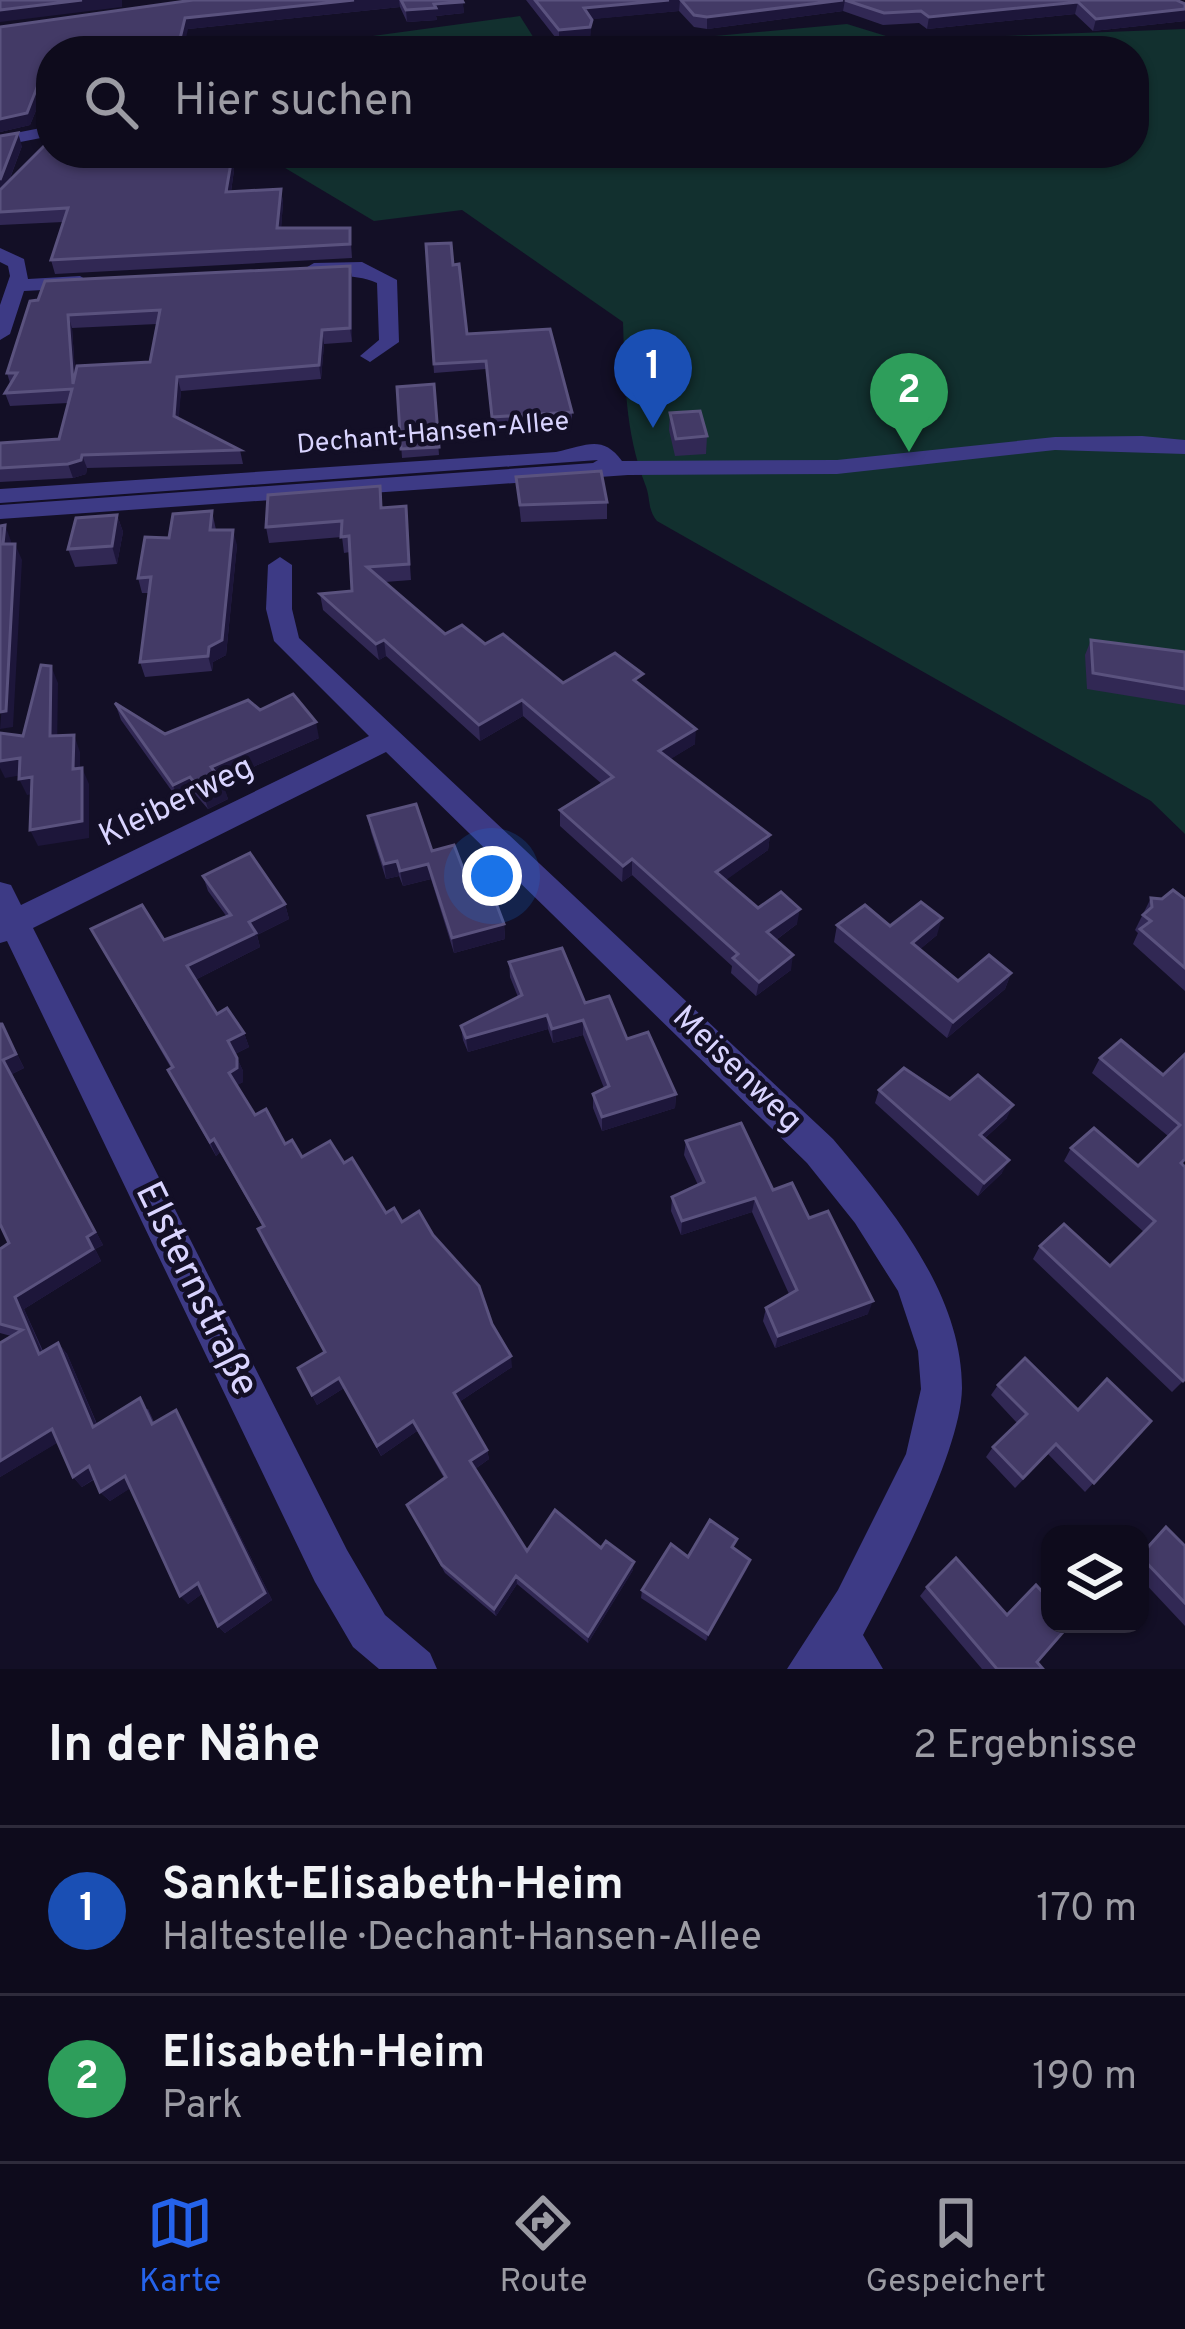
<!DOCTYPE html>
<html lang="de">
<meta charset="utf-8">
<style>
:root{--surface:#0e0b1c;--page:#1c1929;--text:#f1f3f6;--muted:#9b9ba3;--line:#2e2b3b;--accent:#2563eb}
body{margin:0;font-family:Overpass,sans-serif;background:var(--page);color:var(--text)}
.controls{position:absolute;right:36px;bottom:36px;display:grid;overflow:hidden;border-radius:24px;box-shadow:0 3px 9px #0004}
.controls button{width:108px;height:108px;display:grid;place-items:center;padding:0;border:0;border-bottom:3px solid var(--line);background:var(--surface);color:var(--text);font:60px sans-serif}
.you{position:absolute;left:492px;top:876px;width:42px;height:42px;margin:-30px;border:9px solid #fff;border-radius:50%;background:#1a73e8;box-shadow:0 0 0 18px #1a73e833}
.badge{display:grid;place-items:center;width:78px;height:78px;border-radius:50%;background:var(--accent);color:#fff;font-size:39px;font-weight:700}
.pin{position:absolute;translate:-50% -99px;filter:drop-shadow(0 3px 6px #0008)}
.pin::after{content:'';position:absolute;top:63px;width:42px;height:36px;background:inherit;clip-path:polygon(0 0,100% 0,50% 100%)}
.list{margin:0;padding:0;list-style:none}
h2{display:flex;justify-content:space-between;align-items:center;height:156px;margin:0;padding:0 48px;font-size:51px}
h2 small{font-size:39px;font-weight:400;color:var(--muted)}
.list li{display:grid;grid-template-columns:78px 1fr auto;gap:36px;align-items:center;box-sizing:border-box;height:168px;padding:0 48px;border-top:3px solid var(--line)}
.list b{display:block;font-size:45px;white-space:nowrap}
.list p{margin:0;font-size:39px;white-space:nowrap;color:var(--muted)}
.list em{font-size:39px;font-style:normal;color:var(--muted)}
.icon{flex:none;width:66px;height:66px;fill:none;stroke:currentColor;stroke-width:2;stroke-linecap:round;stroke-linejoin:round}
.map{position:relative;flex:none;width:1185px;height:1669px;overflow:hidden}
.search{position:absolute;background:var(--surface);box-shadow:0 3px 9px #0004;left:36px;right:36px;top:36px;height:132px;display:flex;align-items:center;gap:30px;box-sizing:border-box;padding:0 42px;border-radius:48px;color:var(--muted);font-size:45px}
.sheet{height:492px;background:var(--surface)}
nav{display:flex;justify-content:space-around;align-items:center;box-sizing:border-box;height:168px;border-top:3px solid var(--line);background:var(--surface);font-size:33px;color:var(--muted)}
nav a{display:grid;justify-items:center;gap:6px}
nav .on{color:var(--accent)}
.map>svg:first-child{display:block}
.green{fill:#12302f}
.lines{fill:none;stroke-linecap:round;stroke-linejoin:round}
.minor{fill:#3d3a85;fill-rule:evenodd}
.wall{fill:#312854;fill-rule:evenodd}
.shaded-wall{fill:#1d163a}
.building{fill:#433a66;stroke:#5a527e;stroke-width:3;fill-rule:evenodd}
.labels{text-anchor:middle;dominant-baseline:central;stroke-width:9;stroke-linejoin:round;paint-order:stroke}
.far-street-label{font-size:27px;fill:#d9d4ff;stroke:#130f26}
.street-label{font-size:33px;fill:#d9d4ff;stroke:#130f26}
.near-street-label{font-size:39px;fill:#d9d4ff;stroke:#130f26}
</style>
<div class="map">
<svg width="1185" height="1669" viewBox="0 0 1185 1669">
<rect width="100%" height="100%" fill="#130f26"/>
<g class="green">
<polygon points="520,16 542,51 263,51"/>
<path d="M 847,24 L 899,40 L 1185,29 L 1185,834 L 1151,801 L 657,521 C 647,509 651,498 645,484 C 625,431 625,382 623,322 L 462,210 L 374,221 L 260,153 L 1134,153 L 1134,51 L 551,51 Z"/>
</g>
<g class="lines">
<g class="minor">
<polygon points="51,126 51,136 0,146 0,136"/>
<polygon points="0,248 24,259 28,279 80,276 90,282 80,288 24,291 10,334 0,340 0,305 10,276 8,266 0,262"/>
<path d="M 362,262 L 397,280 L 399,342 L 370,362 L 360,356 L 379,340 L 377,283 C 352,271 324,281 304,269 L 314,263 Z"/>
<path d="M 1142,436 L 1185,440 L 1185,454 L 1055,450 L 837,474 L 628,475 L 0,519 L 0,505 L 593,463 L 598,460 L 0,503 L 0,489 L 556,452 C 586,446 602,434 622,461 L 837,460 L 1055,437 Z"/>
<path d="M 280,557 L 292,565 L 292,609 L 299,638 L 833,1139 C 891,1208 962,1293 962,1388 C 961,1452 894,1576 863,1635 L 883,1669 L 787,1669 L 838,1590 L 906,1454 L 921,1389 L 918,1351 L 898,1291 L 855,1223 L 807,1163 L 386,752 L 33,928 L 347,1550 L 385,1615 L 430,1653 L 437,1669 L 379,1669 L 353,1647 L 315,1582 L 7,941 L 0,943 L 0,882 L 11,885 L 21,905 L 369,736 L 274,641 L 266,609 L 268,565 Z"/>
</g>
</g>
<g class="wall">
<polygon points="193,0 462,0 464,13 436,16 437,20 407,22 400,7 188,29 51,51 51,74 30,125 0,132 0,27"/>
<polygon points="526,0 1176,0 1185,4 1185,21 1093,31 1075,14 927,29 919,23 883,25 843,11 707,29 694,27 679,11 591,19 590,39 559,42"/>
<polygon points="0,136 22,146 9,181 51,153 157,153 156,158 232,157 234,170 231,192 281,189 283,203 281,228 350,228 352,258 55,274 51,260 63,222 0,225"/>
<polygon points="426,244 453,265 467,334 572,412 572,421 493,426 486,369 434,373"/>
<path d="M 350,266 L 352,279 L 352,342 L 324,344 L 321,379 L 181,391 L 178,418 L 240,450 L 243,464 L 87,468 L 86,474 L 73,478 L 0,482 L 0,443 L 59,439 L 68,403 L 10,406 L 5,393 L 10,383 L 7,373 L 30,301 ZM 157,324 L 150,362 L 75,374 L 72,328 Z"/>
<polygon points="434,384 439,455 402,458 397,387"/>
<polygon points="670,413 707,436 706,454 675,456 669,430"/>
<polygon points="516,477 607,502 607,519 521,522"/>
<polygon points="406,506 411,580 385,582 445,634 485,644 563,683 642,686 695,744 670,759 770,835 768,850 725,880 758,908 797,924 776,940 791,970 756,996 731,973 732,966 632,875 622,882 560,826 560,810 602,784 523,716 480,741 386,656 379,660 323,610 320,594 352,591 350,552 344,553 342,537 269,543 266,527"/>
<polygon points="212,511 216,530 237,545 226,655 213,662 212,671 145,677 140,662 149,593 142,593 138,578 169,538"/>
<polygon points="117,515 123,532 117,564 75,567 68,549"/>
<polygon points="1091,640 1185,652 1185,705 1087,689 1085,655"/>
<polygon points="115,703 165,734 260,710 319,738 221,781 228,799 208,809 195,794 179,801 121,720"/>
<polygon points="368,816 432,851 467,879 504,924 505,939 454,953 431,879 403,886 399,876 386,879 371,832"/>
<polygon points="203,876 285,904 289,919 257,935 260,947 195,980 217,1014 244,1033 249,1047 235,1054 243,1071 243,1082 237,1085 255,1115 302,1157 344,1163 386,1213 402,1222 492,1324 512,1367 459,1402 487,1450 489,1459 475,1469 527,1551 601,1548 633,1570 588,1643 517,1584 496,1616 445,1573 407,1505 444,1478 417,1431 381,1456 344,1388 317,1405 298,1368 324,1352 263,1242 258,1229 263,1227 220,1152 216,1156 175,1083 168,1070 171,1068 91,929 164,940 227,917 208,891"/>
<polygon points="1151,898 1185,899 1185,991 1133,944 1138,933 1135,930"/>
<polygon points="837,925 890,926 937,935 920,949 958,981 1011,973 1005,989 947,1038 834,942"/>
<polygon points="509,962 585,1003 627,1039 676,1094 675,1108 602,1131 593,1108 593,1094 604,1088 583,1035 553,1043 548,1029 468,1052 463,1040 461,1026 518,997 510,977"/>
<polygon points="2,1024 24,1068 12,1074 103,1245 95,1249 101,1261 24,1309 43,1351 58,1343 67,1354 97,1424 148,1409 154,1422 176,1410 183,1421 272,1600 225,1633 218,1626 203,1593 188,1604 130,1488 110,1501 100,1492 95,1479 82,1487 73,1477 58,1442 0,1477 11,1336 0,1333 0,1249 9,1243"/>
<polygon points="1185,1054 1183,1165 1185,1379 1172,1392 1033,1259 1040,1246 1110,1266 1144,1232 1064,1161 1071,1148 1138,1166 1168,1136 1092,1073 1100,1058 1163,1075"/>
<polygon points="879,1090 950,1099 1007,1118 984,1139 1002,1173 978,1196 875,1103"/>
<polygon points="686,1141 773,1190 809,1218 868,1314 775,1348 763,1321 766,1308 789,1294 752,1212 681,1235 671,1211 672,1197 698,1185 684,1155"/>
<polygon points="998,1385 1078,1410 1151,1421 1085,1492 1048,1454 1015,1488 986,1457 993,1447 1017,1423 991,1395"/>
<polygon points="1166,1527 1185,1546 1185,1626 1140,1578 1140,1553"/>
<polygon points="734,1549 750,1560 706,1641 641,1598 642,1590 688,1557"/>
<polygon points="927,1587 1037,1662 1043,1669 982,1669 920,1596"/>
</g>
<g class="shaded-wall">
<polygon points="82,0 122,0 122,7 0,22 0,10"/>
<polygon points="354,0 399,0 400,7 188,29 183,51 164,51 185,18"/>
<polygon points="669,0 680,0 679,11 584,20 584,8"/>
<polygon points="845,0 843,11 707,29 707,17"/>
<polygon points="463,2 464,13 436,16 437,20 407,22 406,10 434,4"/>
<polygon points="1078,2 1075,14 927,29 929,17"/>
<polygon points="1185,9 1185,21 1093,31 1096,19"/>
<polygon points="592,20 590,39 559,42 559,30"/>
<polygon points="47,62 51,62 51,74 30,125 0,132 0,119"/>
<polygon points="18,133 22,146 0,204 0,180"/>
<polygon points="232,157 234,170 229,205 226,192"/>
<polygon points="281,189 283,203 280,242 277,228"/>
<polygon points="350,266 352,279 352,342 350,328"/>
<polygon points="68,315 72,328 77,398 73,384"/>
<polygon points="322,330 324,344 321,379 319,365"/>
<polygon points="177,377 181,391 178,430 174,416"/>
<polygon points="82,455 87,468 86,474 73,478 68,464"/>
<polygon points="117,515 123,532 117,564 112,546"/>
<polygon points="5,525 11,541 9,560 3,544"/>
<polygon points="233,530 237,545 226,655 213,662 212,671 208,656 209,647"/>
<polygon points="15,544 22,560 13,727 0,729"/>
<polygon points="384,640 386,656 379,660 376,644"/>
<polygon points="51,666 58,683 57,753 50,736"/>
<polygon points="522,700 523,716 480,741 479,725"/>
<polygon points="316,722 319,738 216,783 211,767"/>
<polygon points="696,729 695,744 658,767 659,751"/>
<polygon points="74,735 80,752 80,786 73,769"/>
<polygon points="20,758 28,774 5,778 0,768 0,761"/>
<polygon points="82,768 89,784 89,838 38,846 30,830"/>
<polygon points="32,777 39,793 27,795 19,779"/>
<polygon points="190,777 195,794 179,801 173,785"/>
<polygon points="223,783 228,799 208,809 203,793"/>
<polygon points="770,835 768,850 715,888 716,872"/>
<polygon points="632,859 632,875 622,882 623,866"/>
<polygon points="397,861 399,876 386,879 384,864"/>
<polygon points="428,864 431,879 403,886 400,871"/>
<polygon points="285,904 289,919 257,935 260,947 193,981 187,966 249,922"/>
<polygon points="800,909 797,924 765,948 767,932"/>
<polygon points="942,918 937,935 907,960 912,943"/>
<polygon points="504,924 505,939 454,953 452,938"/>
<polygon points="793,955 791,970 756,996 759,982"/>
<polygon points="1011,973 1005,989 947,1038 953,1022"/>
<polygon points="547,1015 548,1029 468,1052 466,1038"/>
<polygon points="583,1020 583,1035 553,1043 552,1029"/>
<polygon points="2,1024 24,1068 12,1074 103,1245 95,1249 101,1261 24,1309 48,1365 39,1354 15,1297"/>
<polygon points="244,1033 249,1047 233,1055 228,1041"/>
<polygon points="237,1058 243,1071 243,1082 234,1087 229,1073"/>
<polygon points="676,1094 675,1108 602,1131 602,1117"/>
<polygon points="1013,1105 1007,1118 974,1148 980,1135"/>
<polygon points="214,1139 220,1152 216,1156 210,1142"/>
<polygon points="1009,1160 1002,1173 978,1196 984,1183"/>
<polygon points="755,1198 752,1212 681,1235 682,1221"/>
<polygon points="873,1301 868,1314 775,1348 778,1336"/>
<polygon points="58,1343 67,1354 102,1437 93,1427"/>
<polygon points="511,1356 512,1367 456,1404 454,1393"/>
<polygon points="339,1378 344,1388 317,1405 312,1395"/>
<polygon points="176,1410 183,1421 272,1600 225,1633 218,1626"/>
<polygon points="413,1421 417,1431 381,1456 377,1446"/>
<polygon points="52,1429 62,1440 0,1477 0,1461"/>
<polygon points="487,1450 489,1459 472,1471 470,1461"/>
<polygon points="89,1466 98,1476 82,1487 73,1477"/>
<polygon points="125,1476 134,1486 110,1501 100,1492"/>
<polygon points="750,1560 747,1569 706,1641 708,1634"/>
<polygon points="634,1562 633,1570 588,1643 588,1636"/>
<polygon points="516,1576 517,1584 496,1616 494,1609"/>
<polygon points="198,1583 206,1591 188,1604 180,1596"/>
</g>
<g class="building">
<polygon points="0,0 82,0 0,10"/>
<polygon points="193,0 354,0 185,18 178,47 165,48 164,51 51,51 51,62 47,62 27,113 0,119 0,27"/>
<polygon points="401,0 462,0 463,2 434,4 436,8 406,10"/>
<polygon points="535,0 669,0 584,8 592,20 590,27 559,30"/>
<polygon points="681,0 843,0 707,17 694,15"/>
<polygon points="845,0 1176,0 1185,4 1185,9 1096,19 1078,2 929,17 921,11 884,13"/>
<polygon points="18,133 0,180 0,136"/>
<polygon points="51,139 51,153 151,153 150,158 232,157 226,192 281,189 277,228 350,228 350,244 51,260 68,208 0,212 0,190"/>
<polygon points="451,243 453,265 459,264 467,334 550,329 572,412 492,417 486,361 434,364 426,244"/>
<path d="M 350,266 L 350,328 L 322,330 L 319,365 L 177,377 L 174,416 L 240,450 L 82,455 L 81,460 L 68,464 L 0,468 L 0,443 L 59,439 L 72,389 L 5,393 L 17,373 L 7,373 L 30,301 L 38,300 L 45,281 ZM 160,310 L 150,362 L 77,366 L 73,384 L 68,315 Z"/>
<polygon points="434,384 439,447 401,449 397,387"/>
<polygon points="700,411 707,436 676,439 670,413"/>
<polygon points="601,471 607,502 520,505 516,477"/>
<polygon points="380,486 381,508 406,506 409,564 367,567 445,634 462,625 485,644 503,634 563,683 615,653 643,674 634,680 696,729 659,751 770,835 716,872 758,908 781,892 800,909 767,932 793,955 759,982 733,958 738,954 632,859 623,866 560,810 613,777 522,700 479,725 384,640 376,644 320,594 352,591 349,536 341,537 342,521 266,527 268,495"/>
<polygon points="212,511 210,530 233,530 222,640 209,647 208,656 140,662 151,577 138,578 145,537 169,538 173,514"/>
<polygon points="117,515 112,546 68,549 76,518"/>
<polygon points="5,525 3,544 15,544 6,711 0,712 0,526"/>
<polygon points="1091,640 1185,652 1185,689 1093,673"/>
<polygon points="41,665 51,666 50,736 74,735 73,769 82,768 82,821 30,830 32,777 19,779 20,758 0,761 0,733 23,736"/>
<polygon points="293,694 316,722 211,767 223,783 203,793 190,777 173,785 115,703 165,734 248,700 260,710"/>
<polygon points="416,804 432,851 454,845 467,879 485,874 504,924 452,938 428,864 400,871 397,861 384,864 368,816"/>
<polygon points="250,853 285,904 249,922 256,933 187,966 217,1014 227,1008 244,1033 228,1041 237,1058 237,1068 229,1073 255,1115 266,1109 285,1144 292,1140 302,1157 330,1141 344,1163 352,1158 386,1213 394,1208 402,1222 419,1211 433,1235 479,1286 492,1324 511,1356 454,1393 487,1450 470,1461 527,1551 555,1510 601,1548 606,1541 634,1562 588,1636 516,1576 494,1609 442,1565 407,1505 446,1477 413,1421 377,1446 339,1378 312,1395 298,1368 325,1352 258,1229 264,1226 214,1139 210,1142 168,1070 173,1067 91,929 142,905 164,940 231,915 203,876"/>
<polygon points="1173,890 1185,899 1185,968 1140,929 1151,921 1143,915 1152,907 1151,898 1162,899"/>
<polygon points="921,902 942,918 912,943 958,981 989,955 1011,973 953,1022 837,925 865,905 890,926"/>
<polygon points="562,948 585,1003 609,996 627,1039 648,1032 676,1094 602,1117 593,1094 609,1086 583,1020 552,1029 547,1015 466,1038 461,1026 522,995 509,962"/>
<polygon points="0,1024 2,1024 16,1054 3,1060 95,1232 87,1237 93,1249 15,1297 39,1354 58,1343 93,1427 140,1398 152,1424 176,1410 265,1593 218,1626 198,1583 180,1596 125,1476 100,1492 89,1466 73,1477 52,1429 0,1461 0,1343 22,1330 0,1324 0,1249 9,1243 0,1224"/>
<polygon points="1121,1040 1163,1075 1185,1054 1185,1159 1181,1163 1185,1167 1185,1379 1183,1381 1040,1246 1064,1224 1110,1266 1155,1221 1071,1148 1094,1128 1138,1166 1180,1125 1100,1058"/>
<polygon points="904,1068 950,1099 978,1075 1013,1105 980,1135 1009,1160 984,1183 879,1090"/>
<polygon points="741,1123 773,1190 792,1183 809,1218 828,1211 873,1301 778,1336 766,1308 797,1290 755,1198 682,1221 672,1197 704,1182 686,1141"/>
<polygon points="1025,1358 1078,1410 1107,1379 1151,1421 1094,1483 1056,1444 1023,1478 993,1447 1027,1414 998,1385"/>
<polygon points="710,1520 737,1539 732,1547 750,1560 708,1634 642,1590 671,1544 688,1557"/>
<polygon points="1166,1527 1185,1546 1185,1603 1140,1556"/>
<polygon points="956,1558 1007,1615 1036,1585 1050,1600 1050,1624 1070,1624 1037,1662 1043,1669 997,1669 927,1587"/>
</g>
<g class="labels">
<g class="far-street-label">
<text transform="translate(433 434) rotate(-5)">Dechant-Hansen-Allee</text>
</g>
<g class="street-label">
<text transform="translate(177 803) rotate(-26)">Kleiberweg</text>
<text transform="translate(736 1070) rotate(44)">Meisenweg</text>
</g>
<g class="near-street-label">
<text transform="translate(195 1290) rotate(64)">Elsternstraße</text>
</g>
</g>
</svg>
<div class="controls">
<button><svg class="icon" aria-label="layers" viewBox="0 0 24 24"><path d="M12 4l9 5-9 5-9-5zM3 14l9 5 9-5"/></svg></button>
</div>
<div class="you"></div>
<div class="pin badge" style="left:653px;top:428px;background:#1a4fb4">1</div>
<div class="pin badge" style="left:909px;top:452px;background:#2e9e5b">2</div>
<div class="search"><svg class="icon" aria-label="search" viewBox="0 0 24 24"><circle cx="10" cy="10" r="6"/><path d="M15 15l6 6"/></svg>Hier suchen</div>
</div>
<section class="sheet">
<h2>In der Nähe<small>2 Ergebnisse</small></h2>
<ul class="list">
<li><span class="badge" style="background:#1a4fb4">1</span><div><b>Sankt-Elisabeth-Heim</b><p>Haltestelle · Dechant-Hansen-Allee</p></div><em>170 m</em></li>
<li><span class="badge" style="background:#2e9e5b">2</span><div><b>Elisabeth-Heim</b><p>Park</p></div><em>190 m</em></li>
</ul>
</section>
<nav>
<a class="on"><svg class="icon" aria-label="map" viewBox="0 0 24 24"><path d="M3 6l6-2 6 2 6-2v14l-6 2-6-2-6 2zM9 4v14M15 6v14"/></svg>Karte</a>
<a><svg class="icon" aria-label="directions" viewBox="0 0 24 24"><path d="M12 3l9 9-9 9-9-9zM9 14v-3h6M13 9l2 2-2 2"/></svg>Route</a>
<a><svg class="icon" aria-label="saved" viewBox="0 0 24 24"><path d="M7 4h10v16l-5-4-5 4z"/></svg>Gespeichert</a>
</nav>
